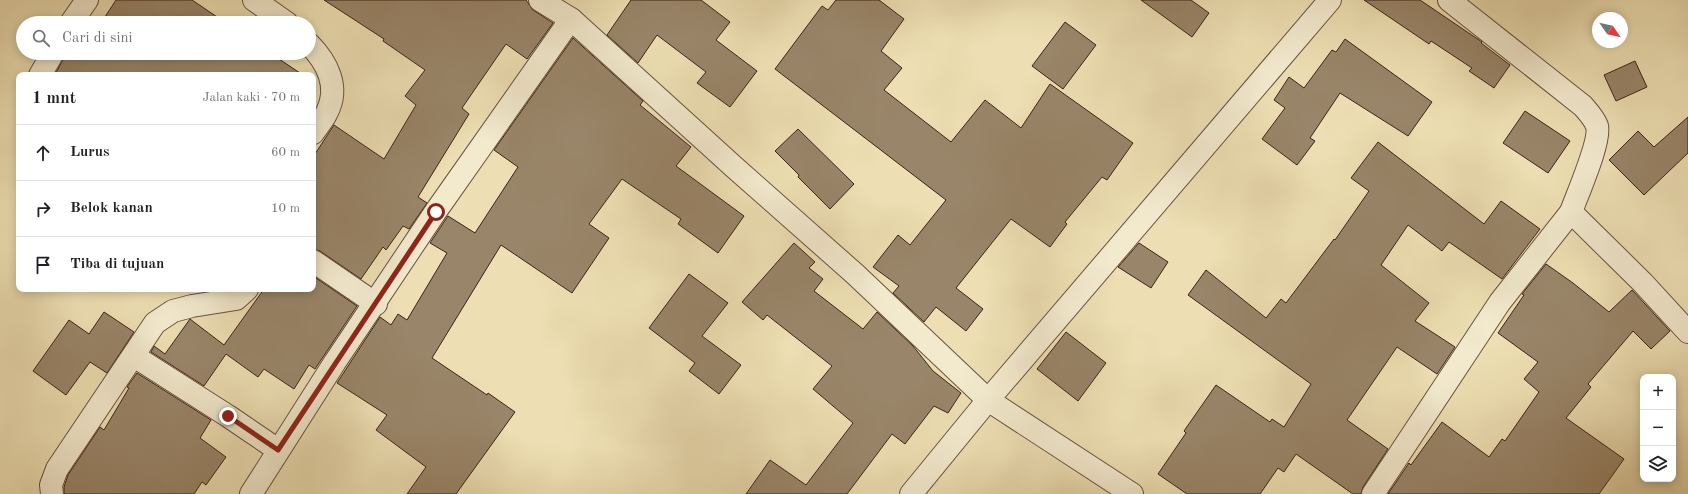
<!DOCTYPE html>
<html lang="id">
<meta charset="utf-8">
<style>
:root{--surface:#fff;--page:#f2f2f2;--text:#202124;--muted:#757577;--line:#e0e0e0}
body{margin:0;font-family:"Old Standard TT",serif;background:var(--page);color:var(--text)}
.controls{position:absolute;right:12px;bottom:12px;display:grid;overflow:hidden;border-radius:8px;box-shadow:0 2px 10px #0003}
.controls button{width:36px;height:36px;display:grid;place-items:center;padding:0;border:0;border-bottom:1px solid var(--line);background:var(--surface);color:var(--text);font:20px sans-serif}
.compass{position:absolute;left:1592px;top:12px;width:36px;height:36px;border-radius:50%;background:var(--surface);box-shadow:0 2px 10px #0003;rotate:124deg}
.stop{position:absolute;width:12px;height:12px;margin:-9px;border:3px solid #8f2418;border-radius:50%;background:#fff}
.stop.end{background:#8f2418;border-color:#fff;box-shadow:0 1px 4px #0008}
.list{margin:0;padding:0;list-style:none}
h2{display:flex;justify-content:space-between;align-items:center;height:52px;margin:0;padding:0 16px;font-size:17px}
h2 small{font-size:13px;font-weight:400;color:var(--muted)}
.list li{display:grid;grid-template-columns:26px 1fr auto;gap:12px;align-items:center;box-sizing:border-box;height:56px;padding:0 16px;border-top:1px solid var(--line)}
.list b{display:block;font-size:15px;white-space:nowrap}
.list em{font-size:13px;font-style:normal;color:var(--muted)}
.icon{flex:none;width:22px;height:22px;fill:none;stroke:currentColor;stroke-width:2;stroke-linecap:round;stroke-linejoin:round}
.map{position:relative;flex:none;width:1688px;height:494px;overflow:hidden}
.search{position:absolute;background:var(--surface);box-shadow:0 2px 10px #0003;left:16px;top:16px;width:300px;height:44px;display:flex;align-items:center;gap:10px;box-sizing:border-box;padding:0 14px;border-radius:22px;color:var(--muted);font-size:15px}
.panel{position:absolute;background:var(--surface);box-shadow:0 2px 10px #0003;left:16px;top:72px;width:300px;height:220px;border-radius:8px}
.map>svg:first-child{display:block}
.building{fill:#998569;stroke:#3d2318}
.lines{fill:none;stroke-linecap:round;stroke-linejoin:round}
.minor-casing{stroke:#69523f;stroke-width:24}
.minor{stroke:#f3eace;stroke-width:22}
.route{stroke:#8f2418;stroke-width:5}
</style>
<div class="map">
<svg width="1688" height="494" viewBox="0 0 1688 494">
<rect width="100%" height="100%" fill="#eddfb3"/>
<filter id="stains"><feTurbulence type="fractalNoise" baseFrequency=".005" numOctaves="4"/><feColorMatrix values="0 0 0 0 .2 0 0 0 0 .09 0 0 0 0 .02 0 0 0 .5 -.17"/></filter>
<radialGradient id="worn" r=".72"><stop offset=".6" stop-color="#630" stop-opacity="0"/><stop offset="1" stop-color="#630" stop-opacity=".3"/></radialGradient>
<g class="building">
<polygon points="116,0 192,0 226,23 101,23"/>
<polygon points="324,0 526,0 533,10 553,23 527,59 506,44 462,108 469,114 418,197 427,203 409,229 403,226 386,250 383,247 361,279 320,251 313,249 313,157 334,125 384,159 416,105 405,96 425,70 383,41 384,39"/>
<polygon points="631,0 701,0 730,22 716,40 757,71 730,107 697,83 706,72 657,35 638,63 607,35"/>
<polygon points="836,0 879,0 904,19 881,51 902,68 884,90 951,142 985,100 1021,128 1050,84 1133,143 1107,180 1102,177 1065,222 1067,224 1050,247 1011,219 956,288 983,309 966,331 936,307 924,322 893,293 899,286 873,267 898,235 910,245 946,200 775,69 822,6 828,10"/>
<polygon points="1141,0 1191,0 1209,13 1192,37"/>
<polygon points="1364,0 1420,0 1482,42 1481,43 1510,65 1494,88 1469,71 1472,68 1431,41 1429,44"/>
<polygon points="1065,22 1096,45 1063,89 1032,66"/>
<polygon points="573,38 643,101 640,105 691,147 676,166 744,216 718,253 678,224 681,219 622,179 589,224 609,238 572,293 501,245 432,358 487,395 488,393 515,412 456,494 407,494 426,467 376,430 387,415 337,383 380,317 391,325 398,314 407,320 447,253 430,243 448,216 475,233 518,167 494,150"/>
<polygon points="1345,39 1432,102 1408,136 1340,93 1310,138 1315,141 1297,165 1262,139 1285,108 1274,100 1289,77 1304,88 1332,50 1336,52"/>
<polygon points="66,53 270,53 303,75 55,75"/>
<polygon points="1635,61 1647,87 1616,101 1604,75"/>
<polygon points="1525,111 1570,141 1548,173 1503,143"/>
<polygon points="1688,117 1688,153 1644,195 1609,160 1638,131 1654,147"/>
<polygon points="798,129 854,184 830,209 798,177 799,175 775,151"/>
<polygon points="1378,142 1484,224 1501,201 1540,229 1502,279 1449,242 1442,251 1408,225 1381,265 1429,303 1415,321 1455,347 1437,374 1397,347 1347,420 1388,449 1363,487 1361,494 1353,494 1296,454 1284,472 1278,468 1260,494 1187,494 1158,474 1186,433 1184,431 1216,385 1270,422 1272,419 1284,427 1311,384 1188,295 1206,270 1266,318 1281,299 1286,303 1334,239 1335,240 1369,191 1351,178"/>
<polygon points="794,243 815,262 809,268 823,279 814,291 863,329 877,312 913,346 933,371 961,393 948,413 934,406 905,444 892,434 847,494 746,494 770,460 806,485 853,423 813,389 832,366 767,315 763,320 742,302"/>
<polygon points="1139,243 1168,262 1151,288 1118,267"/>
<polygon points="1546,264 1573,283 1609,312 1632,290 1670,331 1651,349 1633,331 1588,384 1591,387 1566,418 1624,459 1599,494 1388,494 1409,463 1411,465 1442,422 1489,457 1502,439 1505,441 1539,392 1524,379 1538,362 1498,333 1524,295 1522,294"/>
<polygon points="689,274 728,303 702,336 741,365 719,394 689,371 695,363 649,328"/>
<polygon points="313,276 357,306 315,369 309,365 294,389 264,369 258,377 226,354 204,386 151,352 154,346 165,354 190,319 224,345 264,289 313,289"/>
<polygon points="104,312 134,332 107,373 90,362 66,395 33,371 69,320 89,334"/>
<polygon points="1066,332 1106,363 1078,401 1037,369"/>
<polygon points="137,373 211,420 200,438 226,457 206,485 202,482 194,494 64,494 64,487 68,475 100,427 104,430 129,388 127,387"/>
</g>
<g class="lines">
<defs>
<g id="minor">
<polyline points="254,0 287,23"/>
<polyline points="540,0 571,19 734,167 855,274 988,400 1132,494"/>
<path d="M 1449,0 L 1583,106 C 1588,112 1594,118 1597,126 C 1601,141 1577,195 1571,212"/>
<polyline points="71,23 87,0"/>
<path d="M 309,44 C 327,62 340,87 327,112 C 324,119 318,126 313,133"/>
<polyline points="40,75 53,53"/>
<polyline points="313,261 376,304"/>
<polyline points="134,356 228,416 278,450"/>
<polyline points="52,494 51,485 57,469 155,323 173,311 192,306 236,299 247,289"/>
<polyline points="251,494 335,362 436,211 571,19"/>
<polyline points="911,494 988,400 1330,0"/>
<polyline points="1373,494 1500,302 1571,212 1643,283 1688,332"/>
</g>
</defs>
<use href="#minor" class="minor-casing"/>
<use href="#minor" class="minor"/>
</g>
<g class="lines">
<polyline class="route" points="228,416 278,450 436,212"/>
</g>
<rect width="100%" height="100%" filter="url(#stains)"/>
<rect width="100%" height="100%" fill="url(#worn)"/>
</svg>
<div class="controls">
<button>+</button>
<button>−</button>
<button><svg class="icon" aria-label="layers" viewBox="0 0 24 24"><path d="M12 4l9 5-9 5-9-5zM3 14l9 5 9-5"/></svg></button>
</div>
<svg class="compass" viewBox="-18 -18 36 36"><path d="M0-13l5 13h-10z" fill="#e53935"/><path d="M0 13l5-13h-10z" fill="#757577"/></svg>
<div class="stop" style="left:436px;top:212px"></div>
<div class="stop end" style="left:228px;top:416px"></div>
<div class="search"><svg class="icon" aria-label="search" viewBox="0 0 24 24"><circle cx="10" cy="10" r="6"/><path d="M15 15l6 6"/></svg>Cari di sini</div>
<section class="panel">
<h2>1 mnt<small>Jalan kaki · 70 m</small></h2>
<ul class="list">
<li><svg class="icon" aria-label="ahead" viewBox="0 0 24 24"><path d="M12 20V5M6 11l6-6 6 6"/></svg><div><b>Lurus</b></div><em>60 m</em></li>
<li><svg class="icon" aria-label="right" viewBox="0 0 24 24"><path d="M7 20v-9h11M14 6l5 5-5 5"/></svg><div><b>Belok kanan</b></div><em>10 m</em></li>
<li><svg class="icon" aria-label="arrive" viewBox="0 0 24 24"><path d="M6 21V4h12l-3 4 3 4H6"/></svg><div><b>Tiba di tujuan</b></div></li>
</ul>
</section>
</div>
